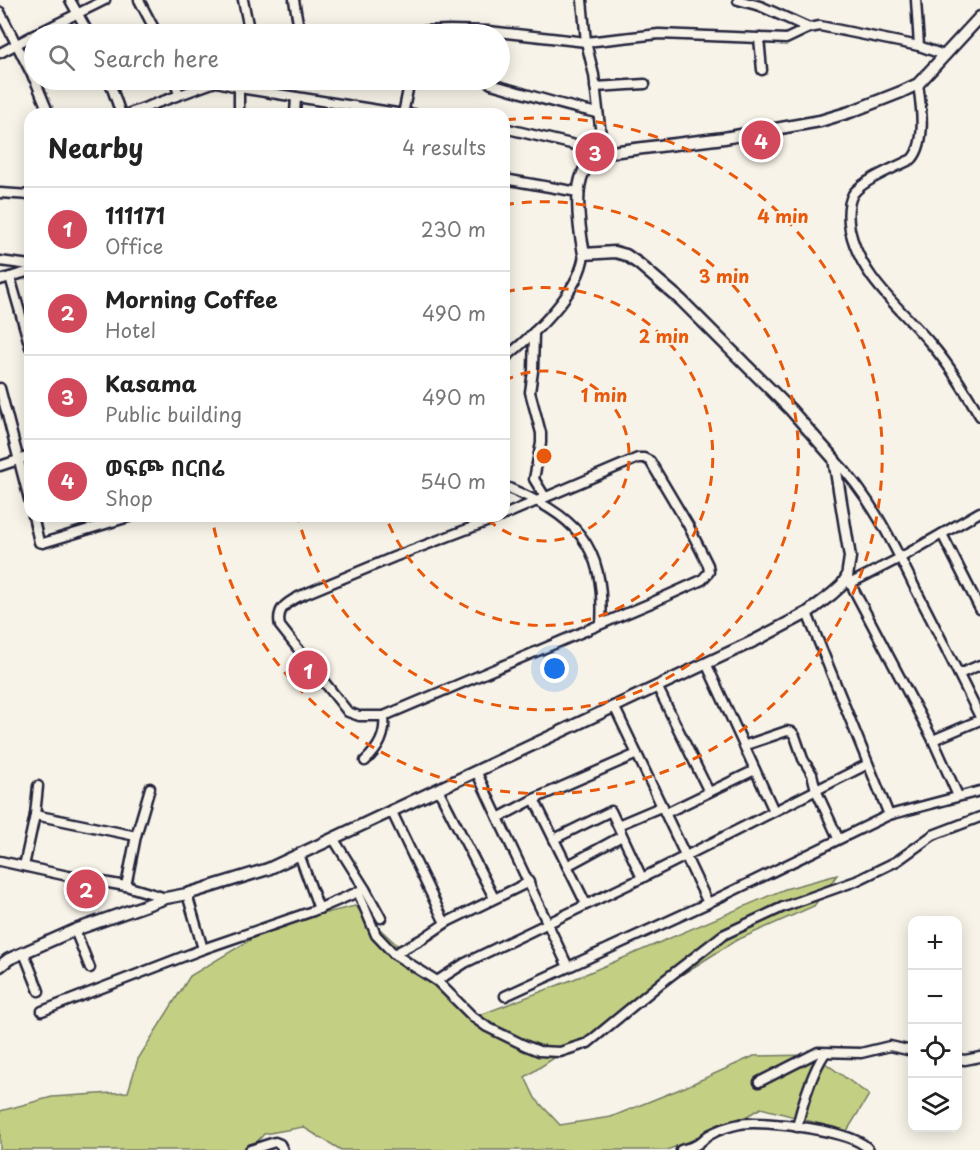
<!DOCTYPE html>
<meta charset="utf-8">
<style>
:root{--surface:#fff;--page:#f6f6f6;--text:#222;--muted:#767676;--line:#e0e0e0;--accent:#d1495b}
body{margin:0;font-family:"Playpen Sans","Noto Sans Ethiopic",sans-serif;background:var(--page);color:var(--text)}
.controls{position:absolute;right:18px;bottom:18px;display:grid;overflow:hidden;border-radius:12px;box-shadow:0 3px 15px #0003}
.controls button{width:54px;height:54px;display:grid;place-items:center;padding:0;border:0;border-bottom:2px solid var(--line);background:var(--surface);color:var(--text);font:30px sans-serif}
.you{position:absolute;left:555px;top:669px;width:21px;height:21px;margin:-15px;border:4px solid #fff;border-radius:50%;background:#1a73e8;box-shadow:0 0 0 9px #1a73e833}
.badge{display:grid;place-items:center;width:39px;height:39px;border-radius:50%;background:var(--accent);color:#fff;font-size:20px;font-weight:700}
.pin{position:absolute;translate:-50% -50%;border:3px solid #fff;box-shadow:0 2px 6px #0006}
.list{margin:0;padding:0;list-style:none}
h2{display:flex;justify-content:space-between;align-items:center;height:78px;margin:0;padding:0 24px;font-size:26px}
h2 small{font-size:20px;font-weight:400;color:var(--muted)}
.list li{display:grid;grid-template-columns:39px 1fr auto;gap:18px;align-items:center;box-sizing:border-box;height:84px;padding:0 24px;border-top:2px solid var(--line)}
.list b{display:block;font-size:22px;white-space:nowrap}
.list p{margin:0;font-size:20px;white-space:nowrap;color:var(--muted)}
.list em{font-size:20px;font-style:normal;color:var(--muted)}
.icon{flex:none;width:33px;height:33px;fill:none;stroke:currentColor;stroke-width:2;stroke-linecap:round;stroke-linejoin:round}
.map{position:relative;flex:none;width:980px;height:1150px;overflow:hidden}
.search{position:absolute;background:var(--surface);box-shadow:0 3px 15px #0003;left:24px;top:24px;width:486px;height:66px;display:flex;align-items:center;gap:15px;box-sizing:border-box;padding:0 21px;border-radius:33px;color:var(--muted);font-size:22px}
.panel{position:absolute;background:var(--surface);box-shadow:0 3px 15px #0003;left:24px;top:108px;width:486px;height:414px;border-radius:18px}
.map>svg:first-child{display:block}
.green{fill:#c3d084;stroke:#727960;stroke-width:1.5}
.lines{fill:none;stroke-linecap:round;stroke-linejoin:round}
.minor-casing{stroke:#22223b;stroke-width:13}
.tertiary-casing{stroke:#22223b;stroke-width:15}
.minor{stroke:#f7f3e8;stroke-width:8}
.tertiary{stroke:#f7f3e8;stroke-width:10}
.ring{fill:none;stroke:#e8590c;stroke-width:3;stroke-dasharray:10 8}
.centre{fill:#e8590c;stroke:#f7f3e8;stroke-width:3}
.ring-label{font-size:18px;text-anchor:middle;font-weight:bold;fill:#e8590c;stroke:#f7f3e8;stroke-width:4.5;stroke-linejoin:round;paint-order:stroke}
</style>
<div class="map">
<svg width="980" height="1150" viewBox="0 0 980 1150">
<rect width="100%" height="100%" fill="#f7f3e8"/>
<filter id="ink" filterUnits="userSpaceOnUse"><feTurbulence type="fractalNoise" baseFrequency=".0167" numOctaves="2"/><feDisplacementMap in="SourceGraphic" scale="12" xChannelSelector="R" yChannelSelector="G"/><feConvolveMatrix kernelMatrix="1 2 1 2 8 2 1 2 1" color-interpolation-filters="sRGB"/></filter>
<g filter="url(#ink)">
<polygon class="green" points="837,875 814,906 735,941 659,989 525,1077 535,1098 560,1125 611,1117 685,1087 754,1056 814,1055 869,1095 847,1131 761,1108 731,1125 667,1150 341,1150 303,1127 264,1134 250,1150 0,1150 0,1111 52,1097 128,1092 138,1059 190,976 275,925 355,906 475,1017 574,979 785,889"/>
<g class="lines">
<defs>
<g id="minor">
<polyline points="70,0 89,34"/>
<polyline points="139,0 157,34"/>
<polyline points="243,0 250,34"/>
<polyline points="294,0 300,34"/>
<polyline points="738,0 760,6 809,28"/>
<polyline points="916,0 919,46"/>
<polyline points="0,12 34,79"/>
<polyline points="36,34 105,0"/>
<polyline points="367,34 384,32 450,30 489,31 586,42 659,34 786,39 809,28 820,26 919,46 944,55"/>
<polyline points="759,38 762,70"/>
<polyline points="0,53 34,35"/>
<polyline points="35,80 49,114"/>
<polyline points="109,80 121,114"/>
<polyline points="174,80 179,94"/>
<path d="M 486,80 L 491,84 C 527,94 562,106 598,113"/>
<polyline points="217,82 246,89 397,113 414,114"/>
<path d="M 918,84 C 921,105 927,142 912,159 C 896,167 863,180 853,194 C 847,205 848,219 850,230 C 861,279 901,308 931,344 C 950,366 965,391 980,416"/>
<polyline points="595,87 645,84"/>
<polyline points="127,114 221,80"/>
<polyline points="239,114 239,87"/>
<polyline points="295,114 296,97"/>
<polyline points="403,114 410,80"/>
<polyline points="504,128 592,149 603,153 594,75 586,42 582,0"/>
<polyline points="504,179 578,192"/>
<polyline points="0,193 30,195"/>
<polyline points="0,261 30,265"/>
<polyline points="10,277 30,347"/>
<polyline points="0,280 30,271"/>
<polyline points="534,332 533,371 530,392 541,433 541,443 534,479 545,497"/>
<path d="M 504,359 C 533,335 580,293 584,254"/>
<polyline points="0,388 30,503"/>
<path d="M 834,459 C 870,495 894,545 916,590 C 938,632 959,675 980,717"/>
<polyline points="0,466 30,456"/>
<path d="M 504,486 C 574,515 606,543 601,624"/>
<polyline points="33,516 39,542 43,543 132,516"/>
<path d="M 502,516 L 394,557 L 300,596 C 286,603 276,609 280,626 L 348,712 L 359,716 L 384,716 L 651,603 L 702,580 L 709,572 L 708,565 L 688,525 L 650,461 L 644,458 L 638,458 L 504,515"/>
<polyline points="942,534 980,609"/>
<polyline points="847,577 933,740 958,796"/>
<polyline points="851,583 900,558 980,512"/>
<polyline points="807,613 889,815"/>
<polyline points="706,663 774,811"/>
<polyline points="959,674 980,665"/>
<polyline points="657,686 709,792"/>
<polyline points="615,708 708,903"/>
<polyline points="933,740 980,720"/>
<polyline points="746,745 787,731 792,732 795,736 803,759 812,774 816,790 838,838"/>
<path d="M 365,761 C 379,748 386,735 384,716"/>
<polyline points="476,771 568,967"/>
<polyline points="438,789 494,898"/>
<polyline points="534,799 586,904"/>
<polyline points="391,810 443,919 447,922"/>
<polyline points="666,813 755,770"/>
<polyline points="35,815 136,836"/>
<polyline points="498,818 534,799 637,754"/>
<polyline points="618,825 663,806"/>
<polyline points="333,838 365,889 381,918"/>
<polyline points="554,839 611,811 642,878"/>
<polyline points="299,854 319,909"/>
<polyline points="0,861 68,876 126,886 166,898"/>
<polyline points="24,866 35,815 38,786"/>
<polyline points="567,866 622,836"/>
<polyline points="126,886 136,836 150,788"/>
<polyline points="358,892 376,935 394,954 437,981 473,1017 487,1027 524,1045 539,1051 560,1052 588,1043 661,983 723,935 783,907 856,881 897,861 933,835 980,817"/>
<polyline points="187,894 203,949"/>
<polyline points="75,930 90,968"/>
<polyline points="24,953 39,991"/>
<polyline points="394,954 422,939 447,922 529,882"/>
<polyline points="437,981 465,963 642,878 868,764"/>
<polyline points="505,996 708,903 889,815 980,791"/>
<polyline points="42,1011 203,949 313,911 365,889"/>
<polyline points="958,1059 965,1060 980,1057"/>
<polyline points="759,1082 818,1052 861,1053 890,1046 912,1051"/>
<path d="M 797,1127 C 803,1102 811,1074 825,1053"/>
<polyline points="250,1150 275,1142 280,1144 283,1150"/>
<path d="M 681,1150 C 686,1148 690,1148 694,1146 C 700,1144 704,1138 709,1135 C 718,1130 730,1126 740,1124 C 763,1120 856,1130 869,1150"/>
</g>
<path id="tertiary" d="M 0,966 L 9,959 L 75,930 L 166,898 L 187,894 L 268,869 L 756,640 L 807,613 L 832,594 L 842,585 L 847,577 L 850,557 L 834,459 L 790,409 L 681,300 L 639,264 L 626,255 L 615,252 L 584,254 C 580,233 574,193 583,173 C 586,165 595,159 603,153 L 724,138 L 820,121 L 850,112 L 901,92 L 918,84 L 980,17"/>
</defs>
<use href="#minor" class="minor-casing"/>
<use href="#tertiary" class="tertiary-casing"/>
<use href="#minor" class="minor"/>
<use href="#tertiary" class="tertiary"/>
</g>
</g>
<g class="ring">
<path d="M504 381A85 85 0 1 1 484 516"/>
<path d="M505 292A169 169 0 1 1 386 517"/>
<path d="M504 205A254 254 0 1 1 298 517"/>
<path d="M506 120A338 338 0 1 1 212 518"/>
</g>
<circle cx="544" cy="456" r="9" class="centre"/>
<g class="ring-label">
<text x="783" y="223">4 min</text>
<text x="724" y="283">3 min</text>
<text x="664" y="343">2 min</text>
<text x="604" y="402">1 min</text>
</g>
</svg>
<div class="controls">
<button>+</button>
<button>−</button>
<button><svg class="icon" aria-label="locate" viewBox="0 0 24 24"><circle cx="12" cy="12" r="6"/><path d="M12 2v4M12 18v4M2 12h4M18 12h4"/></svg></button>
<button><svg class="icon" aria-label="layers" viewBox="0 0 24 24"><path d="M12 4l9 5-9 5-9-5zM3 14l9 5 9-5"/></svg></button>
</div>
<div class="you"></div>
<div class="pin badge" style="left:308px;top:670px">1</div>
<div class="pin badge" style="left:86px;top:889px">2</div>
<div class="pin badge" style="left:595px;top:152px">3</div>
<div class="pin badge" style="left:761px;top:140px">4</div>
<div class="search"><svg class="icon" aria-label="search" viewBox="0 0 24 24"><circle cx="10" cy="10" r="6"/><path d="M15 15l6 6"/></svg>Search here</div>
<section class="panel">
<h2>Nearby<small>4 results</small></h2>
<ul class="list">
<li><span class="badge">1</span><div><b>111171</b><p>Office</p></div><em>230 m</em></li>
<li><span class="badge">2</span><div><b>Morning Coffee</b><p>Hotel</p></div><em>490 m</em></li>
<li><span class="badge">3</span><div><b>Kasama</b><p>Public building</p></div><em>490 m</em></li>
<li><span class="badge">4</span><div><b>ወፍጮ በርበሬ</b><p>Shop</p></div><em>540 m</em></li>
</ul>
</section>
</div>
